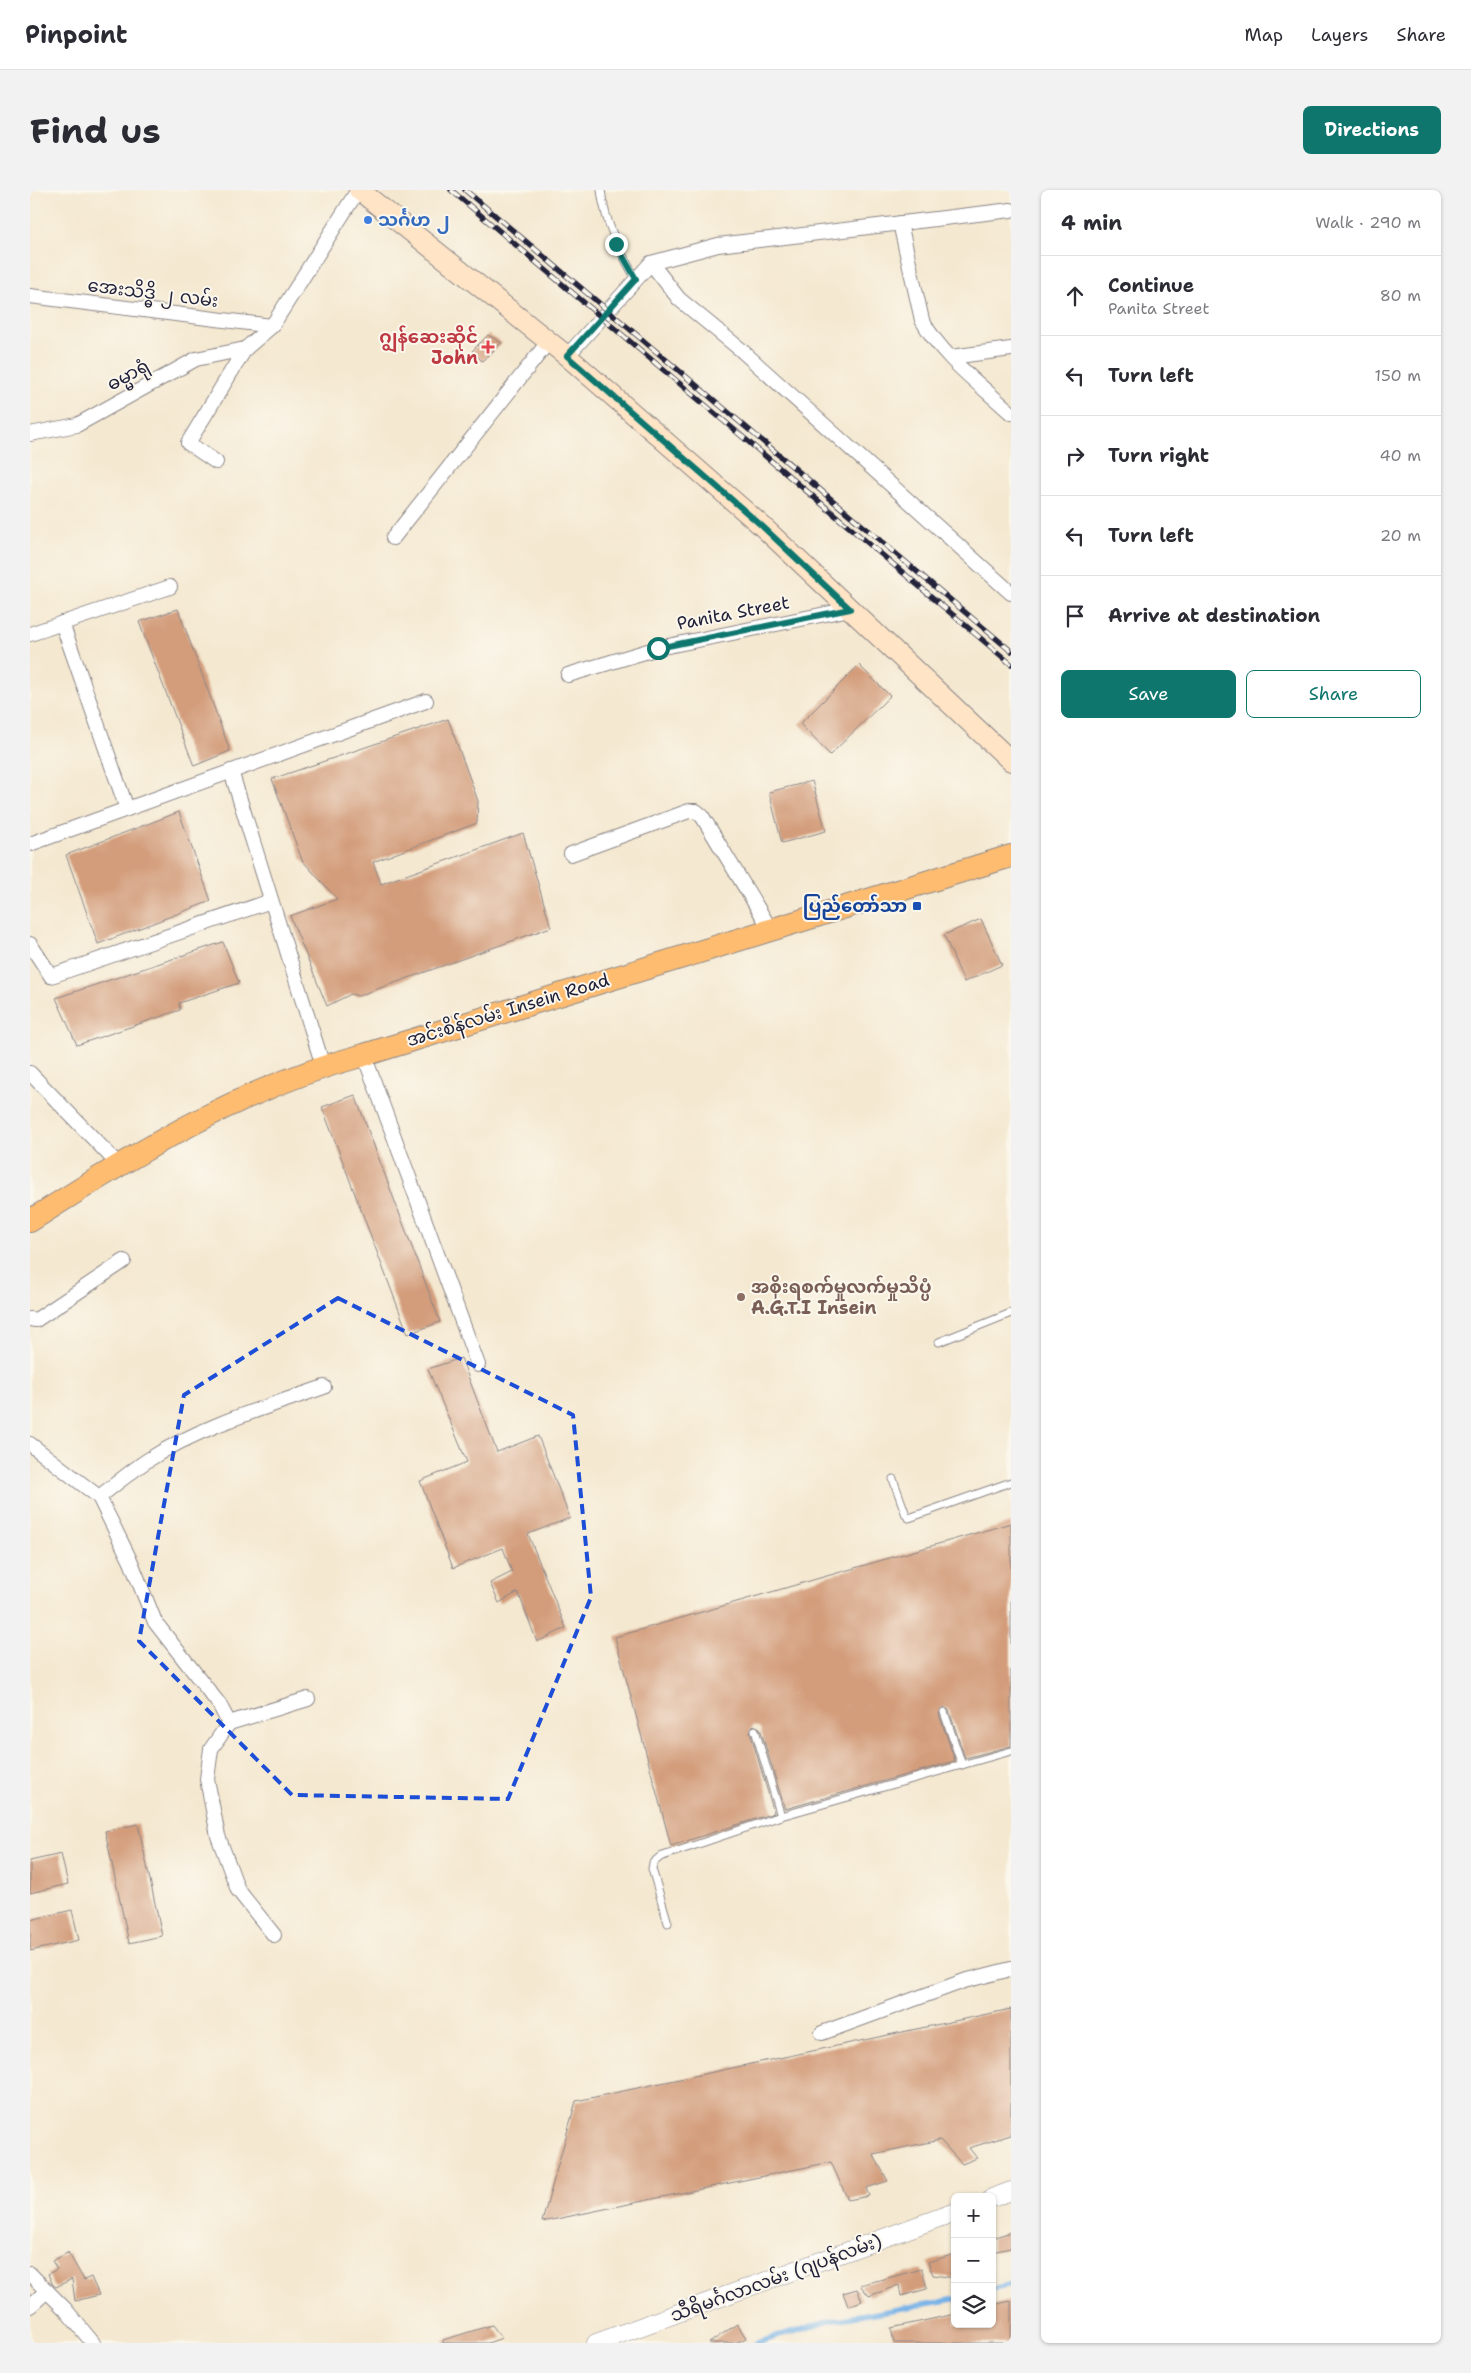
<!DOCTYPE html>
<meta charset="utf-8">
<style>
:root{--surface:#fff;--page:#f2f2f3;--text:#2b2b33;--muted:#7c7c81;--line:#e1e1e2;--accent:#0f766e}
body{margin:0;font-family:"Shantell Sans","Noto Sans Myanmar",sans-serif;background:var(--page);color:var(--text)}
.controls{position:absolute;right:15px;bottom:15px;display:grid;overflow:hidden;border-radius:8px;box-shadow:0 1px 4px #0004}
.controls button{width:45px;height:45px;display:grid;place-items:center;padding:0;border:0;border-bottom:1px solid var(--line);background:var(--surface);color:var(--text);font:25px sans-serif}
.stop{position:absolute;width:15px;height:15px;margin:-11px;border:4px solid #0f766e;border-radius:50%;background:#fff}
.stop.end{background:#0f766e;border-color:#fff;box-shadow:0 1px 5px #0008}
.list{margin:0;padding:0;list-style:none}
h2{display:flex;justify-content:space-between;align-items:center;height:65px;margin:0;padding:0 20px;font-size:21px}
h2 small{font-size:16px;font-weight:400;color:var(--muted)}
.list li{display:grid;grid-template-columns:32px 1fr auto;gap:15px;align-items:center;box-sizing:border-box;height:80px;padding:0 20px;border-top:1px solid var(--line)}
.list b{display:block;font-size:19px;white-space:nowrap}
.list p{margin:0;font-size:16px;white-space:nowrap;color:var(--muted)}
.list em{font-size:16px;font-style:normal;color:var(--muted)}
.actions{display:flex;gap:10px;padding:15px 20px}
.actions a{flex:1;padding:11px 0;border:1px solid var(--accent);border-radius:8px;text-align:center;font-size:18px;color:var(--accent)}
.actions .main{background:var(--accent);color:#fff}
.icon{flex:none;width:28px;height:28px;fill:none;stroke:currentColor;stroke-width:2;stroke-linecap:round;stroke-linejoin:round}
.map{position:relative;flex:none;width:981px;height:2153px;overflow:hidden;border-radius:8px}
header{display:flex;align-items:center;gap:30px;box-sizing:border-box;height:70px;padding:0 25px;background:var(--surface);border-bottom:1px solid var(--line)}
header strong{font-size:24px}
nav{display:flex;gap:28px;margin-inline-start:auto;font-size:18px}
.intro{display:flex;align-items:center;justify-content:space-between;box-sizing:border-box;height:120px;padding:0 30px}
h1{margin:0;font-size:35px}
.button{padding:12px 22px;border-radius:8px;background:var(--accent);color:#fff;font-size:18px;font-weight:700}
main{display:flex;gap:30px;padding:0 30px}
aside{flex:1;background:var(--surface);border-radius:8px;box-shadow:0 1px 4px #0004}
.map>svg:first-child{display:block}
.lines{fill:none;stroke-linecap:round;stroke-linejoin:round}
.stream{stroke:#75b1e7;stroke-width:5}
.building{fill:#d39d7b}
.service-casing{stroke:#8b8586;stroke-width:9}
.minor-casing{stroke:#8b8586;stroke-width:16}
.tertiary-casing{stroke:#8b8586;stroke-width:19}
.secondary-casing{stroke:#8b8586;stroke-width:22}
.primary-casing{stroke:#8b8586;stroke-width:24}
.service{stroke:#fff;stroke-width:7}
.minor{stroke:#fff;stroke-width:14}
.tertiary{stroke:#fff;stroke-width:18}
.secondary{stroke:#ffe4c6;stroke-width:20}
.primary{stroke:#febc70;stroke-width:22}
.rail-casing{stroke:#22223b;stroke-width:5.5}
.rail{stroke:#fbf7ec;stroke-width:4;stroke-dasharray:11;stroke-linecap:butt}
.route{stroke:#0f766e;stroke-width:6}
.marked{fill:none;stroke:#1d4ed8;stroke-width:4;stroke-dasharray:10 6;stroke-linejoin:round}
.shop-dot{fill:#3f7fe0;stroke:#fbf7ec;stroke-width:2}
.health-dot{fill:#e0444e;stroke:#fbf7ec;stroke-width:2}
.transit-dot{fill:#1a4fb4;stroke:#fbf7ec;stroke-width:2}
.education-dot{fill:#8d6e63;stroke:#fbf7ec;stroke-width:2}
.labels{text-anchor:middle;dominant-baseline:central;stroke-width:4;stroke-linejoin:round;paint-order:stroke}
.shop-label{font-size:18px;font-weight:bold;fill:#366cbe;stroke:#fbf7ec;text-anchor:start}
.street-label{font-size:18px;fill:#22223b;stroke:#fbf7ec}
.health-label{font-size:18px;font-weight:bold;fill:#be3a42;stroke:#fbf7ec;text-anchor:end}
.transit-label{font-size:18px;font-weight:bold;fill:#164399;stroke:#fbf7ec;text-anchor:end}
.education-label{font-size:18px;font-weight:bold;fill:#785e54;stroke:#fbf7ec;text-anchor:start}
</style>
<header>
<strong>Pinpoint</strong>
<nav><a>Map</a><a>Layers</a><a>Share</a></nav>
</header>
<div class="intro"><h1>Find us</h1><a class="button">Directions</a></div>
<main>
<div class="map">
<svg width="981" height="2153" viewBox="0 0 981 2153">
<rect width="100%" height="100%" fill="#fbf7ec"/>
<filter id="ink" filterUnits="userSpaceOnUse"><feTurbulence type="fractalNoise" baseFrequency=".02" numOctaves="2"/><feDisplacementMap in="SourceGraphic" scale="10" xChannelSelector="R" yChannelSelector="G"/><feConvolveMatrix kernelMatrix="1 2 1 2 8 2 1 2 1" color-interpolation-filters="sRGB"/></filter>
<filter id="wash" filterUnits="userSpaceOnUse"><feTurbulence type="fractalNoise" baseFrequency=".0096" numOctaves="4" result="noise"/><feDisplacementMap in="SourceGraphic" scale="20" xChannelSelector="R" yChannelSelector="G"/><feGaussianBlur stdDeviation="1.12" result="paint"/><feColorMatrix in="noise" values="0 0 0 0 0 0 0 0 0 0 0 0 0 0 0 0 0 1.4 0 .05"/><feComposite in="paint" operator="in"/></filter>
<g filter="url(#wash)">
<rect width="100%" height="100%" fill="#f4e8d0"/>
<g class="lines">
<g class="stream">
<polyline points="962,2099 981,2094"/>
<polyline points="726,2153 800,2131 925,2109"/>
</g>
</g>
<g id="blocks">
<g class="building">
<polygon points="458,145 472,153 452,171 442,161"/>
<polygon points="148,419 200,561 164,576 109,432"/>
<polygon points="829,475 860,506 800,565 770,534"/>
<polygon points="418,529 448,611 447,633 343,672 351,694 493,643 521,737 328,806 321,804 297,816 260,726 307,709 272,670 242,589"/>
<polygon points="782,591 796,641 752,653 739,602"/>
<polygon points="149,622 181,711 68,754 36,665"/>
<polygon points="951,729 972,775 934,792 914,745"/>
<polygon points="193,752 209,793 149,813 150,820 47,855 26,808"/>
<polygon points="325,905 410,1132 378,1144 292,917"/>
<polygon points="431,1168 467,1262 508,1246 540,1328 498,1344 536,1438 507,1452 488,1402 469,1413 460,1393 482,1382 473,1358 423,1378 390,1291 437,1272 398,1179"/>
<polygon points="981,1333 981,1556 935,1568 919,1520 913,1517 909,1524 925,1571 755,1619 730,1538 723,1535 720,1542 744,1623 641,1656 585,1447"/>
<polygon points="108,1634 132,1746 99,1753 75,1641"/>
<polygon points="31,1664 38,1694 0,1703 0,1671"/>
<polygon points="42,1720 49,1750 0,1761 0,1730"/>
<polygon points="981,1819 981,1945 939,1958 947,1968 932,1974 910,1950 843,1964 858,1991 836,1998 839,2006 818,2010 801,1972 512,2032 546,1911"/>
<polygon points="981,2042 981,2058 962,2062 962,2048"/>
<polygon points="38,2062 54,2090 61,2087 69,2105 45,2111 42,2089 26,2097 23,2095 18,2084 27,2079 22,2071 37,2063 38,2064"/>
<polygon points="925,2064 925,2088 903,2085 898,2072"/>
<polygon points="892,2079 897,2099 871,2106 869,2095 839,2106 830,2095"/>
<polygon points="827,2099 832,2111 818,2116 813,2103"/>
<polygon points="981,2111 981,2153 864,2153 861,2138 925,2124 925,2134 962,2134 962,2115"/>
<polygon points="707,2134 716,2148 706,2153 679,2153"/>
<polygon points="462,2135 472,2148 458,2153 413,2153 413,2150"/>
</g>
</g>
</g>
<g filter="url(#ink)">
<use href="#blocks" fill-opacity="0" stroke="#8b8586" stroke-width="1"/>
<g class="lines">
<defs>
<g id="service">
<path d="M 571,0 C 575,33 589,60 606,89"/>
<polyline points="909,1152 981,1123"/>
<polyline points="863,1289 876,1325 879,1328 981,1292"/>
<polyline points="914,1522 932,1575"/>
<polyline points="725,1540 751,1626"/>
<polyline points="638,1733 622,1679 623,1673 630,1667 751,1626 981,1561"/>
</g>
<g id="minor">
<path d="M 870,33 L 892,130 C 912,167 951,195 981,223"/>
<polyline points="621,73 649,109 710,159 981,403"/>
<polyline points="0,106 242,136"/>
<polyline points="537,166 621,73 688,55 981,20"/>
<polyline points="921,167 981,159"/>
<polyline points="0,244 47,235 166,169 215,159"/>
<polyline points="186,272 158,253 215,159 242,136 328,0"/>
<polyline points="363,348 519,151"/>
<polyline points="32,433 97,619"/>
<polyline points="0,444 140,397"/>
<polyline points="538,485 628,458 820,419"/>
<polyline points="201,581 293,876"/>
<polyline points="0,654 396,511"/>
<polyline points="541,664 659,621 666,621 672,626 741,740"/>
<polyline points="0,754 21,786 241,711"/>
<polyline points="334,865 448,1175"/>
<polyline points="0,883 88,974"/>
<polyline points="0,1129 6,1130 94,1071"/>
<polyline points="0,1254 69,1307 101,1372 125,1432 189,1514 199,1533 181,1559 177,1589 188,1646 208,1700 244,1745"/>
<path d="M 69,1307 C 85,1295 101,1281 118,1270 C 171,1236 234,1218 294,1197"/>
<polyline points="199,1533 278,1509"/>
<polyline points="792,1843 934,1791 981,1779"/>
<polyline points="0,2084 35,2119 63,2153"/>
<polyline points="0,2116 17,2101"/>
</g>
<g id="tertiary">
<polyline points="962,2008 981,2001"/>
<polyline points="566,2153 925,2022"/>
</g>
<polyline id="secondary" points="329,0 537,166 732,336 981,571"/>
<path id="primary" d="M 0,1031 C 106,963 212,897 334,865 L 981,666"/>
</defs>
<use href="#service" class="service-casing"/>
<use href="#minor" class="minor-casing"/>
<use href="#tertiary" class="tertiary-casing"/>
<use href="#secondary" class="secondary-casing"/>
<use href="#primary" class="primary-casing"/>
<use href="#service" class="service"/>
<use href="#minor" class="minor"/>
<use href="#tertiary" class="tertiary"/>
<use href="#secondary" class="secondary"/>
<use href="#primary" class="primary"/>
<defs>
<g id="rail">
<polyline points="421,0 981,474"/>
<polyline points="435,0 981,461"/>
</g>
</defs>
<use href="#rail" class="rail-casing"/>
<use href="#rail" class="rail"/>
</g>
</g>
<g class="lines" filter="url(#ink)">
<polyline class="route" points="586,54 606,89 537,166 732,336 820,419 628,458"/>
</g>
<path class="marked" d="M 308,1108 L 543,1225 L 561,1407 L 478,1609 L 262,1605 L 109,1451 L 154,1205 Z"/>
<circle class="shop-dot" cx="338" cy="30" r="5"/>
<path class="health-dot" d="M455.5 149.5h5v5h5v5h-5v5h-5v-5h-5v-5h5z"/>
<rect class="transit-dot" x="882" y="711" width="10" height="10" rx="2.5"/>
<circle class="education-dot" cx="711" cy="1107" r="5"/>
<g class="labels">
<g class="shop-label">
<text x="348" y="30">သင်္ဂဟ ၂</text>
</g>
<g class="street-label">
<text transform="translate(123 103) rotate(7)">အေးသိဒ္ဓိ ၂ လမ်း</text>
<text transform="translate(98 185) rotate(-29)">ဓမ္မာရုံ</text>
<text transform="translate(703 423) rotate(-11)">Panita Street</text>
<text transform="translate(478 820) rotate(-17)">အင်းစိန်လမ်း Insein Road</text>
<text transform="translate(746 2088) rotate(-20)">သီရိမင်္ဂလာလမ်း (ဂျပန်လမ်း)</text>
</g>
<g class="health-label">
<text x="448" y="147">ဂျွန်ဆေးဆိုင်<tspan x="448" dy="21">John</tspan></text>
</g>
<g class="transit-label">
<text x="877" y="716">ပြည်တော်သာ</text>
</g>
<g class="education-label">
<text x="721" y="1097">အစိုးရစက်မှုလက်မှုသိပ္ပံ<tspan x="721" dy="21">A.G.T.I Insein</tspan></text>
</g>
</g>
</svg>
<div class="controls">
<button>+</button>
<button>−</button>
<button><svg class="icon" aria-label="layers" viewBox="0 0 24 24"><path d="M12 4l9 5-9 5-9-5zM3 14l9 5 9-5"/></svg></button>
</div>
<div class="stop" style="left:628px;top:458px"></div>
<div class="stop end" style="left:586px;top:54px"></div>
</div>
<aside>
<h2>4 min<small>Walk · 290 m</small></h2>
<ul class="list">
<li><svg class="icon" aria-label="ahead" viewBox="0 0 24 24"><path d="M12 20V5M6 11l6-6 6 6"/></svg><div><b>Continue</b><p>Panita Street</p></div><em>80 m</em></li>
<li><svg class="icon" aria-label="left" viewBox="0 0 24 24"><path d="M17 20v-9H6M10 6l-5 5 5 5"/></svg><div><b>Turn left</b></div><em>150 m</em></li>
<li><svg class="icon" aria-label="right" viewBox="0 0 24 24"><path d="M7 20v-9h11M14 6l5 5-5 5"/></svg><div><b>Turn right</b></div><em>40 m</em></li>
<li><svg class="icon" aria-label="left" viewBox="0 0 24 24"><path d="M17 20v-9H6M10 6l-5 5 5 5"/></svg><div><b>Turn left</b></div><em>20 m</em></li>
<li><svg class="icon" aria-label="arrive" viewBox="0 0 24 24"><path d="M6 21V4h12l-3 4 3 4H6"/></svg><div><b>Arrive at destination</b></div></li>
</ul>
<div class="actions"><a class="main">Save</a><a>Share</a></div>
</aside>
</main>
